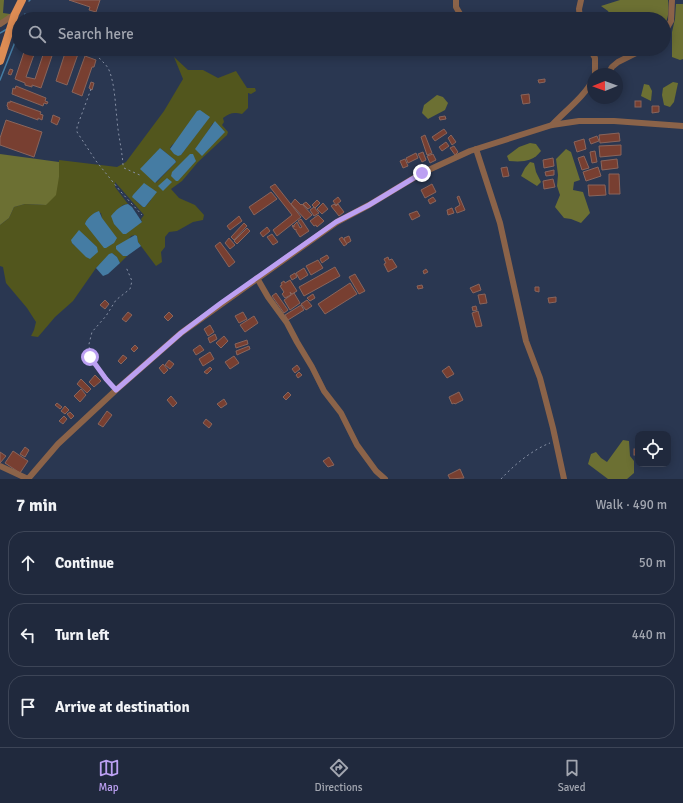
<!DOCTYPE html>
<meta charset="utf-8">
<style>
:root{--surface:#20293d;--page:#283144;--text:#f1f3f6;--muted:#a2a6b0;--line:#3d4557;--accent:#bca0f2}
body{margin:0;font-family:Signika,sans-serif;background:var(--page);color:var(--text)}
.controls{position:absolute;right:12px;bottom:12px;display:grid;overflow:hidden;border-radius:8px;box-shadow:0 2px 10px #0003}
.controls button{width:36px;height:36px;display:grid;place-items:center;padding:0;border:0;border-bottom:1px solid var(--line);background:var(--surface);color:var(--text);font:20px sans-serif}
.compass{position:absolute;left:587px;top:68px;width:36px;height:36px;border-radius:50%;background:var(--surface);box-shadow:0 2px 10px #0003;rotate:269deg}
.stop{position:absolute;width:12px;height:12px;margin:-9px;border:3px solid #bca0f2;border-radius:50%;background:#fff}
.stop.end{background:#bca0f2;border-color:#fff;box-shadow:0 1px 4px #0008}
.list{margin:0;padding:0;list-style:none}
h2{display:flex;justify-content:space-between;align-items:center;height:52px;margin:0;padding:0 16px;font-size:17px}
h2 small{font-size:13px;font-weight:400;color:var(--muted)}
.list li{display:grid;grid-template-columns:26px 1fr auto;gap:12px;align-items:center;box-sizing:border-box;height:64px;margin:0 8px 8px;padding:0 8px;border:1px solid var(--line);border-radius:16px}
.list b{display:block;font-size:15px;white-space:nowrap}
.list em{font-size:13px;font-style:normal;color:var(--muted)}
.icon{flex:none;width:22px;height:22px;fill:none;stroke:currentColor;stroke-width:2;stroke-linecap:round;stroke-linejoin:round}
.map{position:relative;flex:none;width:683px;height:479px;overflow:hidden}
.search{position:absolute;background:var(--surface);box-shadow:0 2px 10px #0003;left:12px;right:12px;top:12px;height:44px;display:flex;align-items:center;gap:10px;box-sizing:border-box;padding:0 14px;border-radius:22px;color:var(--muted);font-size:15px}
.sheet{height:268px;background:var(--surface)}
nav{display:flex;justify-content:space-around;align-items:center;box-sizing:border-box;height:56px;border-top:1px solid var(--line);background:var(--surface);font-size:11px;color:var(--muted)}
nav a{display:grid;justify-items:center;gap:2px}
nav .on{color:var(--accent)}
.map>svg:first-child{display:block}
.green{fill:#52561d;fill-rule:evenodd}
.forest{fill:#6c7033}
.water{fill:#457ca3}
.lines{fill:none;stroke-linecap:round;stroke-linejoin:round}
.stream{stroke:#457ca3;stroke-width:1.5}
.building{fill:#783f31;stroke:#89655c}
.path{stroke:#8791a6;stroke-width:1;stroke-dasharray:2 3;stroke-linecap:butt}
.minor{stroke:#8b6349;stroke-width:6}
.major{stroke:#dd8c54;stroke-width:8}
.route{stroke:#bca0f2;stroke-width:5}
</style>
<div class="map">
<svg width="683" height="479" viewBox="0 0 683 479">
<rect width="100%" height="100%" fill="#2a3751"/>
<path class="green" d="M 174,57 L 188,70 L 203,70 L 218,78 L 236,71 L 247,88 L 255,88 L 256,91 L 251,94 L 248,93 L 248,108 L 242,114 C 233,112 230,113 223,118 L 224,122 L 222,125 L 228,132 L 227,135 L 198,162 L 182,181 L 171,189 L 179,198 L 195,205 L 204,215 L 203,220 L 193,222 L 177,231 L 169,232 L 165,237 L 165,247 L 161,252 L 162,262 L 156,266 L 138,242 L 137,236 L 135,235 L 131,236 L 119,252 L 123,256 L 127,256 L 120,263 L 117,257 L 112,253 L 96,268 L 73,301 L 55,317 L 38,337 L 31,336 L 34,330 L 36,322 L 27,308 L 6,283 L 3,267 L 0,266 L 0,225 L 9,218 L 14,207 L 25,204 L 46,205 L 59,177 L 59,160 L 117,167 L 126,162 L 164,111 L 183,79 ZM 209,117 L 181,155 L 174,154 L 170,148 L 172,145 ZM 213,123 L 213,144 L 202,155 L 206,134 ZM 160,148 L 175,160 L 176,162 L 156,183 ZM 115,182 L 144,215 L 141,219 L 142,222 L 121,230 L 114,224 L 115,212 L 123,205 L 128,204 L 115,187 ZM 135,200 L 151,200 L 145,207 L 143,207 ZM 96,212 L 101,213 L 102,218 L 85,223 ZM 79,231 L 97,247 L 75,246 L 72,243 Z"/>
<g class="forest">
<path d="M 0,0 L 4,0 L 3,13 L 10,14 C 10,22 6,24 0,27 Z"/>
<path d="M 620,0 L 668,0 C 669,9 669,18 664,26 L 664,19 L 608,19 L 610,15 L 608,11 L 601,6 Z"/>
<polygon points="676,4 683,4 683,59 680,60 672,57 672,32 675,19"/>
<polygon points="673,82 678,83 674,102 670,107 664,105 662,95 663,88"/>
<polygon points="644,84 649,85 652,91 651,101 641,96"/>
<polygon points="437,95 443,97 448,103 445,110 428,119 422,113 424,105"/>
<path d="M 530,143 L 536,144 L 541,151 C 533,162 522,162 509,161 L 507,156 L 519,147 Z"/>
<polygon points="566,149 571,152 580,180 574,182 573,190 583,192 590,213 581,223 571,219 564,218 555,207 560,195 557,186 558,175 556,159"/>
<polygon points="0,154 59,162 59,177 56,195 46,205 25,204 14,207 9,218 0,225"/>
<polygon points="530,162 534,163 536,172 541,182 537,186 521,176 525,168"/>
<polygon points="623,440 629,441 630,456 634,461 634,473 627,479 608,479 588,464 591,454 596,452 601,458 607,462"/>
</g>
<g class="water">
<polygon points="200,110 210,117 181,155 178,156 174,154 170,149 197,111"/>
<polygon points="215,121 225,132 202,156 195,149"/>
<polygon points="160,148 175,160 176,162 155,183 140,169"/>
<polygon points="190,154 193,154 196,161 178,181 176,181 171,176 172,172"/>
<polygon points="167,178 172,182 163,191 158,186"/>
<polygon points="144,183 157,192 145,207 143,207 132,197 133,195"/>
<path d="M 128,204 L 132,207 L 142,222 L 126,234 L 123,234 L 114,224 L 111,216 C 116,210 121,205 128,204 Z"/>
<path d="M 99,211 L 102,218 L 117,238 L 114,243 L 106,248 L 104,248 L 85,224 C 86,219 94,212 99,211 Z"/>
<polygon points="79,230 97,247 98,252 90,259 86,257 72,243 71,240"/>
<polygon points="135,235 137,236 138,242 141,246 127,256 123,256 116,249 116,246"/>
<polygon points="112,253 117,257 120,263 108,274 103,276 96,268 109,254"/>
</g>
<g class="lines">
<g class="stream">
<polyline points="29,1 30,0"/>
<polyline points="24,19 25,14"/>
<polyline points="0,33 7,29"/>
<polyline points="0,80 19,32"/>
</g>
</g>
<g class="building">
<polygon points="69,0 100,0 96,12 89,10 90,7"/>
<polygon points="86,15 97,19 85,19"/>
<polygon points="25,49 36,49 26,77 35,79 45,49 54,50 41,88 32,85 32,87 25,85 25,83 15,79"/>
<polygon points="66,50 78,54 67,85 56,81"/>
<polygon points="85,56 96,60 94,67 92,67 82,96 72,92"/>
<polygon points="10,69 13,70 11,75 8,74"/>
<polygon points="545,79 545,82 539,83 538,80"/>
<polygon points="91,82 94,83 92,90 89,88"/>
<polygon points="16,86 46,98 45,101 48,102 47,104 44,103 43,106 12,94 13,88 15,89"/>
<polygon points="529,94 530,103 523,104 521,95"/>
<polygon points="10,101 41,112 40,114 43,115 42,120 38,118 38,120 8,109 8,107 7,106 8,102 10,103"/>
<rect x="635" y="101" width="6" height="6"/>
<polygon points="652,106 659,106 659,112 652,113"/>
<polygon points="53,115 60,118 57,125 51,122"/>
<polygon points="445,116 446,119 440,120 439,117"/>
<polygon points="6,120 42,132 34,157 0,145 0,138"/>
<polygon points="444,129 447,133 435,141 432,137"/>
<polygon points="619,133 620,141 600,143 599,135"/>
<polygon points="425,135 432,153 427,155 421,137"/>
<polygon points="451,135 456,142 452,145 448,138"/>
<polygon points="597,136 599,141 591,144 589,139"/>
<polygon points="584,139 586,149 577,152 574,142"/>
<polygon points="446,142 449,146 442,151 439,147"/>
<polygon points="621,145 621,155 600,157 599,146"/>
<polygon points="454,146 458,152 455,155 450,148"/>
<polygon points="595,151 597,162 592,163 590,152"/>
<polygon points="423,152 426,160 422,162 418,154"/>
<polygon points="416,153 418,158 408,163 406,158"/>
<polygon points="433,154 436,160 430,163 427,156"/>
<polygon points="584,156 589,168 582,170 578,158"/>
<polygon points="553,158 554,166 544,168 543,160"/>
<polygon points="405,159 408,166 403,168 400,161"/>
<polygon points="617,159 618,168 602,170 601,161"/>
<polygon points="507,167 509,176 503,177 501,168"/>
<polygon points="598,167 601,176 586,181 583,172"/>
<polygon points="554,170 554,175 546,176 545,172"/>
<polygon points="609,174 619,174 620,194 609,194"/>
<polygon points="553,179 555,187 544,189 543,181"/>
<polygon points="275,184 301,217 277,236 273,230 292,215 270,187"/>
<polygon points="432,184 436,192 425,198 421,190"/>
<polygon points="588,185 605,185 606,195 589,196"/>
<polygon points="271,192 277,199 254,215 249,207"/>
<polygon points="459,196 465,210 457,213 455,208 460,205 457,197"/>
<polygon points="338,197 341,201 336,205 333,201"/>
<polygon points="433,197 436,201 430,204 428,200"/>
<polygon points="295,199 301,205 302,204 312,215 306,220 291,204"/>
<polygon points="317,200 320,203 315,208 312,205"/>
<polygon points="306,202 311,207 308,209 303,204"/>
<polygon points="323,203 328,209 322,214 317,209"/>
<polygon points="334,204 336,206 338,204 344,212 339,216 331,206"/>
<polygon points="314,207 319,213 314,216 310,210"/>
<polygon points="452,208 454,213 448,215 447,210"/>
<polygon points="417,211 420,216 412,220 409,214"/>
<polygon points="318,215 324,221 317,227 316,225 314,226 310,221"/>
<polygon points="239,216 242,221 230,230 227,226"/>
<polygon points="301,219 309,231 300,237 296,231 296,229 295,230 292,226 293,225 294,227 294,225 297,222 300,228 302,227 298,221"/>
<polygon points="244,223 247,226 234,240 231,237"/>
<polygon points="267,227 270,231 263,237 260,233"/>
<polygon points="247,228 250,231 237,244 234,241"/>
<polygon points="272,234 278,242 273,245 267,237"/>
<polygon points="349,236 351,241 346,244 344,238"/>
<polygon points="342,237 347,244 344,246 339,239"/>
<polygon points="229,238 235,245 230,249 225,243"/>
<polygon points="220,242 235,262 229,267 215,246"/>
<polygon points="327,255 329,258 322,263 320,259"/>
<polygon points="388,257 389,260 392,259 397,267 388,272 384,264 386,263 384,259"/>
<polygon points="318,260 323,268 311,275 306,266"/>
<polygon points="335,267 340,276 304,296 299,287"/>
<polygon points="304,268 308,275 300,280 296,273"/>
<polygon points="426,269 428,272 424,274 423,271"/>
<polygon points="295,273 297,277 292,280 290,276"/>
<polygon points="355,274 365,291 359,294 349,277"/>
<polygon points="290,280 297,291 292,294 290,292 291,295 285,298 282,294 284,292 280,286 282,285 281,283 284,281 285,283"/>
<polygon points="350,283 357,294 325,314 318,304"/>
<polygon points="479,284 481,290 473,293 470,288"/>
<polygon points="422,285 423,288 418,289 417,286"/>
<polygon points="535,287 539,287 539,292 535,291"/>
<polygon points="276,293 288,310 284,313 272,296"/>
<polygon points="294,293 300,303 290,310 284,300"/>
<polygon points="313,294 315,298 310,301 307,298"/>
<polygon points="485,294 487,303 480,304 478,295"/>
<polygon points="556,297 556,302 549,303 548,298"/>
<polygon points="105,300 109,304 105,309 100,305"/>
<polygon points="307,300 312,306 306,310 301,304"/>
<polygon points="301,305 304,310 288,320 285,315"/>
<polygon points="476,306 477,310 473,311 472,307"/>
<polygon points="478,311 482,326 476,327 472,313"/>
<polygon points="128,312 132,315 126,322 122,319"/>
<polygon points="169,312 173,316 168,321 164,317"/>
<polygon points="243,312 247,319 239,323 235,316"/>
<polygon points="254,316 258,323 245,332 240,325"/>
<polygon points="210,325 214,332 208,336 204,329"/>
<polygon points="215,334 217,339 210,343 208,338"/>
<polygon points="224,336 228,341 221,348 216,343"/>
<polygon points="247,340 248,344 236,348 235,344"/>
<polygon points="135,345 138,348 134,352 131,349"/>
<polygon points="200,345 204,350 196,355 193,350"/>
<polygon points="249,346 250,349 237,355 236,351"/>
<polygon points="210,352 214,359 203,366 199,359"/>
<polygon points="123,355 127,358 121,364 118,361"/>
<polygon points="234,356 239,363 230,369 225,362"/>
<polygon points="169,360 174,364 170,369 165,365"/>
<polygon points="163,364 168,370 164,374 159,368"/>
<polygon points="297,365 300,369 295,373 292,369"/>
<polygon points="449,366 454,374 447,378 442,371"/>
<polygon points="210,367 212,369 207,374 204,372"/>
<polygon points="299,372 302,375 298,378 296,375"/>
<polygon points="95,375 101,381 94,387 89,382"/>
<polygon points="81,379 91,389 87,393 77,384"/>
<polygon points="81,389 86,395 80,402 74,396"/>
<polygon points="288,392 291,395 286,400 283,397"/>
<polygon points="459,392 463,400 455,404 454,403 452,404 449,397"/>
<polygon points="171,396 177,403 173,407 167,400"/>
<polygon points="224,399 227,404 221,408 217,404"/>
<polygon points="57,403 62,407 60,409 55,405"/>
<polygon points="65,406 69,410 65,414 61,411"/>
<polygon points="107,411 112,415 103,427 98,424"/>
<polygon points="70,412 74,416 71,419 67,414"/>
<polygon points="64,416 67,419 63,424 59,421"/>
<polygon points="206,419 212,424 209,428 203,423"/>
<polygon points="25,447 29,450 25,457 20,454"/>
<rect x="634" y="449" width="4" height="6"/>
<polygon points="13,451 28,461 20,473 5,463"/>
<polygon points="0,452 6,456 0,463"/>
<polygon points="329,457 334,465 328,467 323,461"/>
<polygon points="460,469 464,478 450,479 448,475"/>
</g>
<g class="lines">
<g class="path">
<path d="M 97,49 L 96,53 C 99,60 106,63 109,70 C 115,85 115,103 117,119 C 118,135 122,149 123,165 L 124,168 L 142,176"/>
<polyline points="91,89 77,127 77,132 96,161 121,192 142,215"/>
<polyline points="113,386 93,363 90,357 89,344 92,332 106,316 116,300 130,289 132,281 126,267"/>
<path d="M 501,479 C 514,465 532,450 550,443"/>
</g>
<g class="minor">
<polyline points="456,0 456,7 463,19"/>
<polyline points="580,19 579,9 581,0"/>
<polyline points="0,24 15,14"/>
<polyline points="664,33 671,21 672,0"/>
<path d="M 552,49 C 563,54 573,54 585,49"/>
<polyline points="590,49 595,58 595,74"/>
<polyline points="608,74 612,67 618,62 644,49"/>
<path d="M 552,125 C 564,112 587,94 593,79"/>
<polyline points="476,149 500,223 526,341 540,378 553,428 564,479"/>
<polyline points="257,278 268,297 287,323 297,342 312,367 324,391 341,413 357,445 376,471 385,479"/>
<polyline points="0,466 28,479"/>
<polyline points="28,479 58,444 116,390 181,333 337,222 369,205 422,173 470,151 552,125 579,121 614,121 683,126"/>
</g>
<polyline class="major" points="0,61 15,14 22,0"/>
</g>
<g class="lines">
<polyline class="route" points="90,357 106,379 116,390 181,333 221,303 336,222 369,205 422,173"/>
</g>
</svg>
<div class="controls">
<button><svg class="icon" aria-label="locate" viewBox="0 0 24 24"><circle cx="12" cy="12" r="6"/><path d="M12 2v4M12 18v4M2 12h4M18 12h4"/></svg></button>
</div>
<svg class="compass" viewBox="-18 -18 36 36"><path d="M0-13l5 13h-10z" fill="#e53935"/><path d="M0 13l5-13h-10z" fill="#a2a6b0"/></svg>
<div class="stop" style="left:90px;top:357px"></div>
<div class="stop end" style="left:422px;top:173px"></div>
<div class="search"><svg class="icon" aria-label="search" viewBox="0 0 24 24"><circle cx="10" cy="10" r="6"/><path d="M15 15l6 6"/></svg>Search here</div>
</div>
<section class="sheet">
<h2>7 min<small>Walk · 490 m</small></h2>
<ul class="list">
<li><svg class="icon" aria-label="ahead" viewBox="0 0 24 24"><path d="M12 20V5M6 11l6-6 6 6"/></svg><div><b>Continue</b></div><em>50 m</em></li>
<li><svg class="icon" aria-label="left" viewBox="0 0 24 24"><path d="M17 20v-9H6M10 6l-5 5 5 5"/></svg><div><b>Turn left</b></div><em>440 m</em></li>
<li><svg class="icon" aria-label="arrive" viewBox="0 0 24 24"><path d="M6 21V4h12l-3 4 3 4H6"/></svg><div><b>Arrive at destination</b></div></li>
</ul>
</section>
<nav>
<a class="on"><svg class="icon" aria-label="map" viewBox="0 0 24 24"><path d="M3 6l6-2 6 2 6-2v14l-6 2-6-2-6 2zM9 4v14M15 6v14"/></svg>Map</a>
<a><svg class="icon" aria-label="directions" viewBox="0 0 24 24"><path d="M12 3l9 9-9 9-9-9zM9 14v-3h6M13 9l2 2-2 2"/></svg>Directions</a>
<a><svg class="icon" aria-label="saved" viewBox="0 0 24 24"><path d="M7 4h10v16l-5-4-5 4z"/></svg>Saved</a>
</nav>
